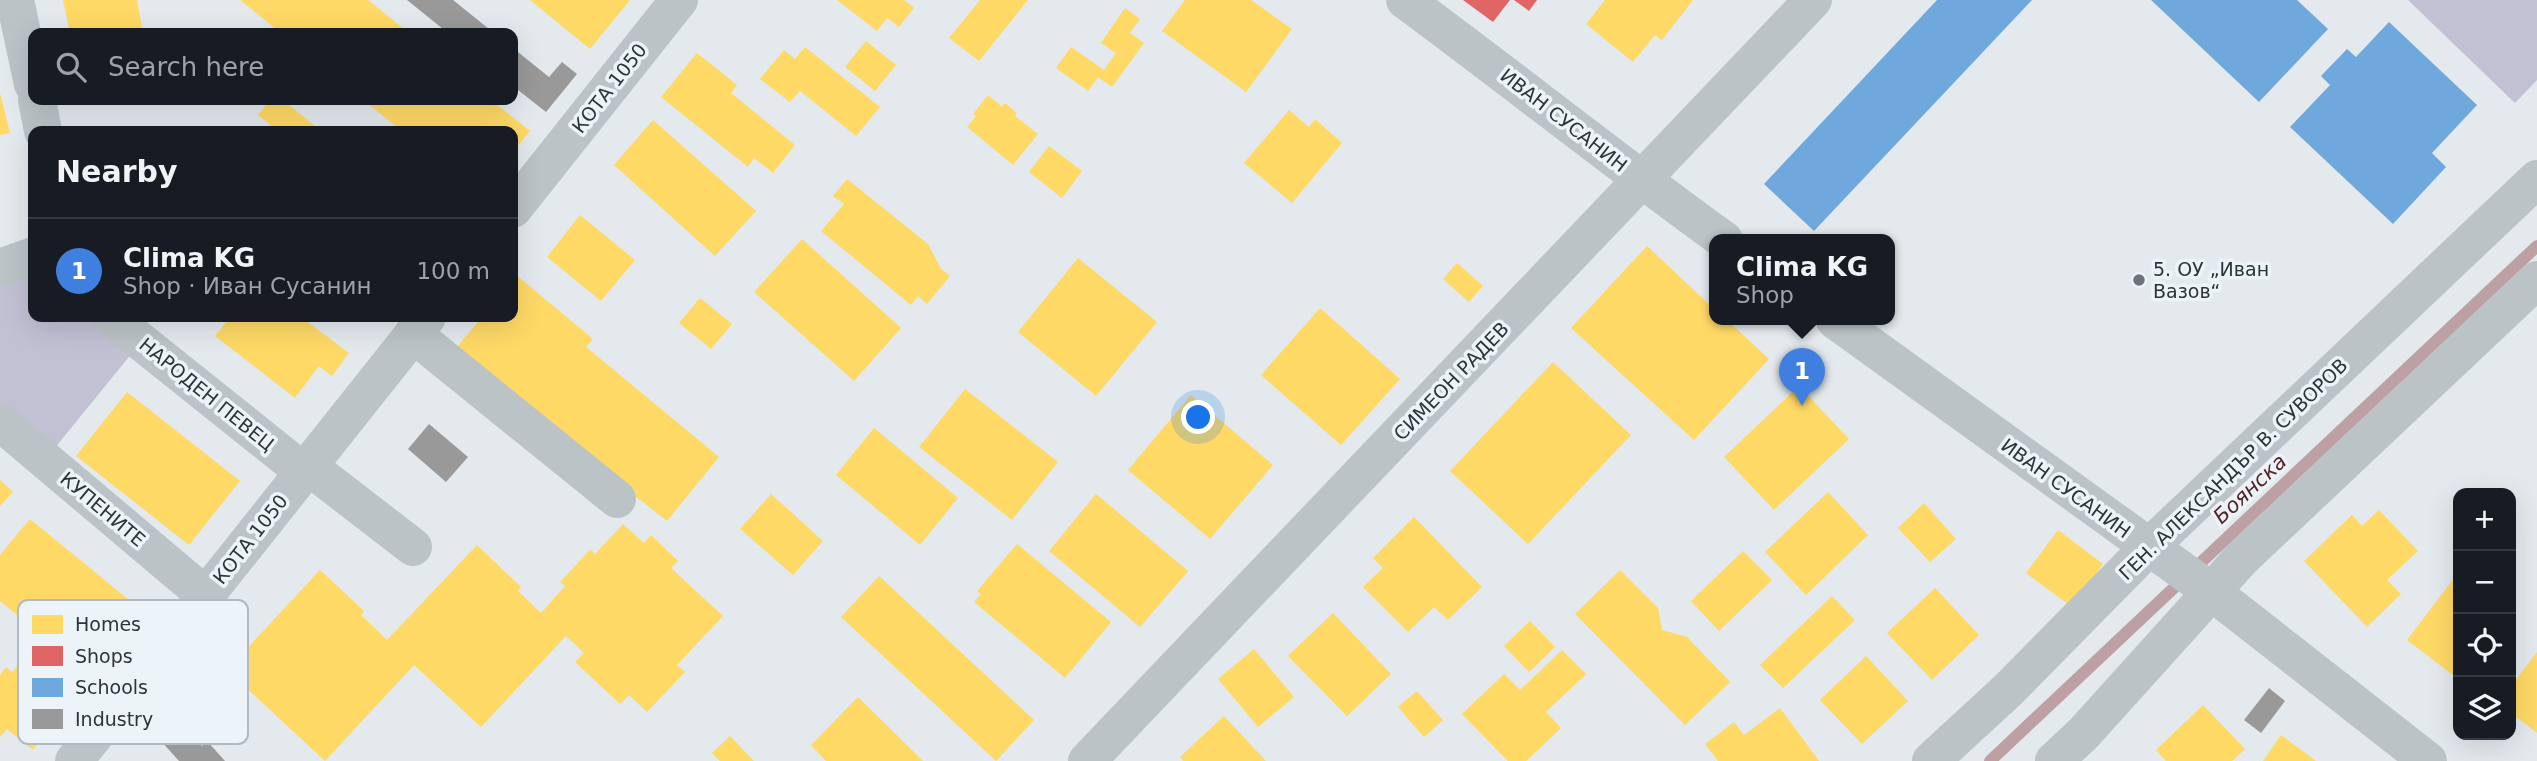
<!DOCTYPE html>
<meta charset="utf-8">
<style>
:root{--surface:#171b24;--page:#242831;--text:#f1f3f6;--muted:#9ea1a6;--line:#363941;--accent:#6b7477}
body{margin:0;font-family:"DejaVu Sans",sans-serif;background:var(--page);color:var(--text)}
.controls{position:absolute;right:21px;bottom:21px;display:grid;overflow:hidden;border-radius:14px;box-shadow:0 7px 28px #0002}
.controls button{width:63px;height:63px;display:grid;place-items:center;padding:0;border:0;border-bottom:2px solid var(--line);background:var(--surface);color:var(--text);font:35px sans-serif}
.you{position:absolute;left:1199px;top:418px;width:24px;height:24px;margin:-18px;border:5px solid #fff;border-radius:50%;background:#1a73e8;box-shadow:0 0 0 10px #1a73e833}
.badge{display:grid;place-items:center;width:46px;height:46px;border-radius:50%;background:var(--accent);color:#fff;font-size:23px;font-weight:700}
.pin{position:absolute;translate:-50% -58px;filter:drop-shadow(0 2px 4px #0008)}
.pin::after{content:'';position:absolute;top:37px;width:24px;height:21px;background:inherit;clip-path:polygon(0 0,100% 0,50% 100%)}
.popup{position:absolute;left:1709px;top:234px;width:186px;height:91px;box-sizing:border-box;display:grid;place-content:center;border-radius:14px;background:var(--surface);filter:drop-shadow(0 2px 5px #0005);font-size:23px;white-space:nowrap;color:var(--muted)}
.popup b{font-size:26px;color:var(--text)}
.popup::after{content:'';position:absolute;left:50%;top:100%;margin-left:-14px;border:14px solid transparent;border-top-color:var(--surface)}
.list{margin:0;padding:0;list-style:none}
h2{display:flex;justify-content:space-between;align-items:center;height:91px;margin:0;padding:0 28px;font-size:30px}
h2 small{font-size:23px;font-weight:400;color:var(--muted)}
.list li{display:grid;grid-template-columns:46px 1fr auto;gap:21px;align-items:center;box-sizing:border-box;height:105px;padding:0 28px;border-top:2px solid var(--line)}
.list b{display:block;font-size:26px;white-space:nowrap}
.list p{margin:0;font-size:23px;white-space:nowrap;color:var(--muted)}
.list em{font-size:23px;font-style:normal;color:var(--muted)}
.icon{flex:none;width:38px;height:38px;fill:none;stroke:currentColor;stroke-width:2;stroke-linecap:round;stroke-linejoin:round}
.map{position:relative;flex:none;width:2537px;height:761px;overflow:hidden}
.search{position:absolute;background:var(--surface);box-shadow:0 7px 28px #0002;left:28px;top:28px;width:490px;height:77px;display:flex;align-items:center;gap:18px;box-sizing:border-box;padding:0 24px;border-radius:14px;color:var(--muted);font-size:26px}
.panel{position:absolute;background:var(--surface);box-shadow:0 7px 28px #0002;left:28px;top:126px;width:490px;height:196px;border-radius:14px}
.map>svg:first-child{display:block}
.green{fill:#c2c1d4}
.homes{fill:#ffd966}
.shops{fill:#e06666}
.schools{fill:#6fa8dc}
.industry{fill:#999}
.lines{fill:none;stroke-linecap:round;stroke-linejoin:round}
.stream{stroke:#bca0a4;stroke-width:12}
.minor{stroke:#bcc3c6;stroke-width:38}
.poi-dot{fill:#6b7477;stroke:#ecf3f9;stroke-width:2.5}
.labels{text-anchor:middle;dominant-baseline:central;stroke-width:7;stroke-linejoin:round;paint-order:stroke}
.street-label{font-size:19px;fill:#2a3537;stroke:#ecf3f9}
.poi-label{font-size:19px;fill:#2a3537;stroke:#ecf3f9;text-anchor:start}
.water-label{font-size:21px;font-style:italic;fill:#552326;stroke:#ecf3f9}
.key{fill:#ecf3f9;stroke:#b2babf;stroke-width:2}
.key-label{font-size:19px;fill:#2a3537}
</style>
<div class="map">
<svg width="2537" height="761" viewBox="0 0 2537 761">
<rect width="100%" height="100%" fill="#e3e9ed"/>
<g class="green">
<polygon points="2408,0 2537,0 2537,80 2515,103"/>
<polygon points="33,256 33,317 110,317 141,342 45,460 0,422 0,268"/>
</g>
<g class="homes">
<polygon points="63,0 137,0 143,33 84,33 83,30 70,33"/>
<polygon points="240,0 368,0 409,33 281,33"/>
<polygon points="530,0 630,0 590,49"/>
<polygon points="837,0 904,0 914,8 899,27 887,18 877,31"/>
<polygon points="980,0 1028,0 979,61 949,38"/>
<polygon points="1185,0 1251,0 1292,29 1246,92 1162,31"/>
<polygon points="1605,0 1693,0 1662,40 1655,35 1633,62 1586,24"/>
<polygon points="1125,8 1140,19 1130,33 1144,43 1112,87 1098,77 1088,91 1056,68 1071,47 1104,70 1116,53 1101,43"/>
<polygon points="866,41 896,65 875,91 845,67"/>
<polygon points="805,47 880,107 856,136 800,91 790,102 760,79 784,50 795,59"/>
<polygon points="697,53 737,85 731,93 795,145 773,173 754,158 748,167 661,97"/>
<polygon points="0,93 10,133 0,135"/>
<polygon points="988,95 1002,107 1005,103 1017,113 1015,116 1038,134 1013,165 967,127 976,116 973,114"/>
<polygon points="270,100 283,100 316,127 312,131 278,131 258,115"/>
<polygon points="363,100 491,100 530,131 513,152 513,131 402,131"/>
<polygon points="1289,110 1309,127 1315,119 1342,143 1292,203 1244,163"/>
<polygon points="653,120 756,211 715,256 614,165"/>
<polygon points="1049,146 1082,171 1062,198 1029,172"/>
<polygon points="847,179 928,244 941,269 950,276 927,304 918,296 911,305 821,231 844,204 833,196"/>
<polygon points="580,215 635,260 601,301 547,257"/>
<polygon points="802,239 901,328 854,381 754,292"/>
<polygon points="1647,246 1714,309 1714,320 1727,320 1769,359 1694,440 1571,328"/>
<polygon points="1078,258 1157,322 1096,396 1018,332"/>
<polygon points="1457,263 1483,286 1469,302 1443,279"/>
<polygon points="516,275 593,339 586,347 719,457 667,521 452,353 482,317 513,317 513,279"/>
<polygon points="700,298 732,324 711,349 679,323"/>
<polygon points="1320,308 1400,379 1341,445 1261,375"/>
<polygon points="230,317 301,317 349,353 332,376 319,366 295,398 215,336"/>
<polygon points="1553,362 1631,435 1528,544 1450,471"/>
<polygon points="1799,386 1849,439 1774,510 1724,457"/>
<polygon points="965,389 1058,462 1012,520 919,447"/>
<polygon points="127,392 240,481 189,545 76,456"/>
<polygon points="1191,395 1273,465 1210,539 1128,470"/>
<polygon points="874,428 958,498 920,545 836,475"/>
<polygon points="0,480 13,492 0,506"/>
<polygon points="1828,492 1868,535 1806,595 1765,552"/>
<polygon points="771,494 823,541 793,575 740,529"/>
<polygon points="1096,494 1188,571 1140,627 1049,551"/>
<polygon points="1924,503 1956,539 1930,562 1898,528"/>
<polygon points="2379,510 2418,551 2387,580 2401,594 2367,627 2304,561 2352,515 2362,526"/>
<polygon points="1414,517 1482,587 1448,620 1434,607 1408,632 1363,587 1383,568 1373,558"/>
<polygon points="30,519 135,605 82,669 0,601 0,555"/>
<polygon points="623,524 644,543 651,535 678,561 671,568 723,616 677,665 685,672 647,712 629,695 620,704 575,662 584,653 566,636 481,727 414,665 325,761 227,670 320,570 364,611 361,615 387,640 477,545 521,587 518,591 541,613 565,586 560,582 590,550 595,554"/>
<polygon points="2058,530 2103,564 2072,607 2026,573"/>
<polygon points="1017,544 1111,622 1065,678 974,602 981,594 977,591"/>
<polygon points="1743,551 1772,580 1719,631 1691,601"/>
<polygon points="1620,570 1658,608 1662,630 1687,637 1730,682 1685,725 1575,614"/>
<polygon points="879,576 1034,720 996,761 841,617"/>
<polygon points="2455,577 2458,580 2458,679 2407,640"/>
<polygon points="1935,588 1979,635 1932,680 1887,633"/>
<polygon points="1832,596 1855,620 1783,688 1760,665"/>
<polygon points="1333,613 1391,674 1347,716 1288,656"/>
<polygon points="1530,621 1555,647 1529,672 1504,646"/>
<polygon points="1254,649 1294,697 1258,727 1218,679"/>
<polygon points="1562,650 1586,674 1546,712 1561,728 1526,761 1508,761 1462,714 1504,674 1520,690"/>
<polygon points="2537,652 2537,733 2511,713 2511,686"/>
<polygon points="1866,656 1908,701 1862,744 1820,700"/>
<polygon points="20,663 50,687 45,693 65,710 33,750 7,729 0,737 0,675 6,667 12,672"/>
<polygon points="1417,691 1443,720 1424,737 1398,707"/>
<polygon points="858,697 923,761 826,761 811,745"/>
<polygon points="2203,705 2245,749 2232,761 2166,761 2156,750"/>
<polygon points="1780,708 1819,761 1718,761 1705,744 1734,722 1744,735"/>
<polygon points="1224,716 1266,761 1183,761 1180,757"/>
<polygon points="2281,735 2316,761 2263,761"/>
<polygon points="730,736 754,761 720,761 712,753"/>
</g>
<g class="shops">
<polygon points="1463,0 1510,0 1493,22"/>
<polygon points="1514,0 1537,0 1529,11"/>
</g>
<g class="schools">
<polygon points="1937,0 2032,0 1814,231 1764,184"/>
<polygon points="2151,0 2297,0 2328,29 2259,102"/>
<polygon points="2389,22 2477,105 2432,153 2446,167 2393,224 2290,127 2330,85 2321,76 2347,49 2356,57"/>
</g>
<g class="industry">
<polygon points="407,0 453,0 494,33 448,33"/>
<polygon points="513,48 549,77 562,62 577,74 546,112 513,86"/>
<polygon points="429,424 468,457 446,482 408,449"/>
<polygon points="2269,688 2285,701 2261,733 2244,720"/>
<polygon points="181,723 202,746 207,741 225,761 179,761 161,741"/>
</g>
<g class="lines">
<polyline class="stream" points="1990,761 2537,246"/>
<g class="minor">
<polyline points="15,0 33,84"/>
<path d="M 1405,0 C 1512,79 1616,162 1724,240"/>
<polyline points="37,100 43,131"/>
<polyline points="513,209 679,0"/>
<polyline points="0,268 33,256"/>
<polyline points="110,317 304,472"/>
<polyline points="1835,320 2212,592 2428,761"/>
<polyline points="413,334 617,499"/>
<polyline points="0,422 205,595"/>
<polyline points="308,466 413,547"/>
<polyline points="74,761 427,317"/>
<polyline points="1087,761 1813,0"/>
<polyline points="1931,761 2008,690 2149,547 2537,179"/>
<polyline points="2054,761 2083,734 2241,559 2537,280"/>
</g>
</g>
<circle class="poi-dot" cx="2139" cy="280" r="7"/>
<g class="labels">
<g class="street-label">
<text transform="translate(609 88) rotate(-52)">КОТА 1050</text>
<text transform="translate(1564 120) rotate(38)">ИВАН СУСАНИН</text>
<text transform="translate(1451 381) rotate(-46)">СИМЕОН РАДЕВ</text>
<text transform="translate(207 394) rotate(39)">НАРОДЕН ПЕВЕЦ</text>
<text transform="translate(2233 469) rotate(-44)">ГЕН. АЛЕКСАНДЪР В. СУВОРОВ</text>
<text transform="translate(2066 488) rotate(36)">ИВАН СУСАНИН</text>
<text transform="translate(103 509) rotate(40)">КУПЕНИТЕ</text>
<text transform="translate(250 539) rotate(-52)">КОТА 1050</text>
</g>
<g class="poi-label">
<text x="2153" y="269">5. ОУ „Иван<tspan x="2153" dy="22">Вазов“</tspan></text>
</g>
<g class="water-label">
<text transform="translate(2250 489) rotate(-43)">Боянска</text>
</g>
</g>
<rect x="18" y="600" width="230" height="144" rx="10" class="key"/>
<rect x="32" y="615" width="31" height="19" fill="#ffd966"/>
<rect x="32" y="646" width="31" height="20" fill="#e06666"/>
<rect x="32" y="678" width="31" height="19" fill="#6fa8dc"/>
<rect x="32" y="709" width="31" height="20" fill="#999"/>
<g class="key-label">
<text x="75" y="631">Homes</text>
<text x="75" y="663">Shops</text>
<text x="75" y="694">Schools</text>
<text x="75" y="726">Industry</text>
</g>
</svg>
<div class="controls">
<button>+</button>
<button>−</button>
<button><svg class="icon" aria-label="locate" viewBox="0 0 24 24"><circle cx="12" cy="12" r="6"/><path d="M12 2v4M12 18v4M2 12h4M18 12h4"/></svg></button>
<button><svg class="icon" aria-label="layers" viewBox="0 0 24 24"><path d="M12 4l9 5-9 5-9-5zM3 14l9 5 9-5"/></svg></button>
</div>
<div class="you"></div>
<div class="pin badge" style="left:1802px;top:406px;background:#3f7fe0">1</div>
<div class="popup"><b>Clima KG</b>Shop</div>
<div class="search"><svg class="icon" aria-label="search" viewBox="0 0 24 24"><circle cx="10" cy="10" r="6"/><path d="M15 15l6 6"/></svg>Search here</div>
<section class="panel">
<h2>Nearby<small></small></h2>
<ul class="list">
<li><span class="badge" style="background:#3f7fe0">1</span><div><b>Clima KG</b><p>Shop · Иван Сусанин</p></div><em>100 m</em></li>
</ul>
</section>
</div>
